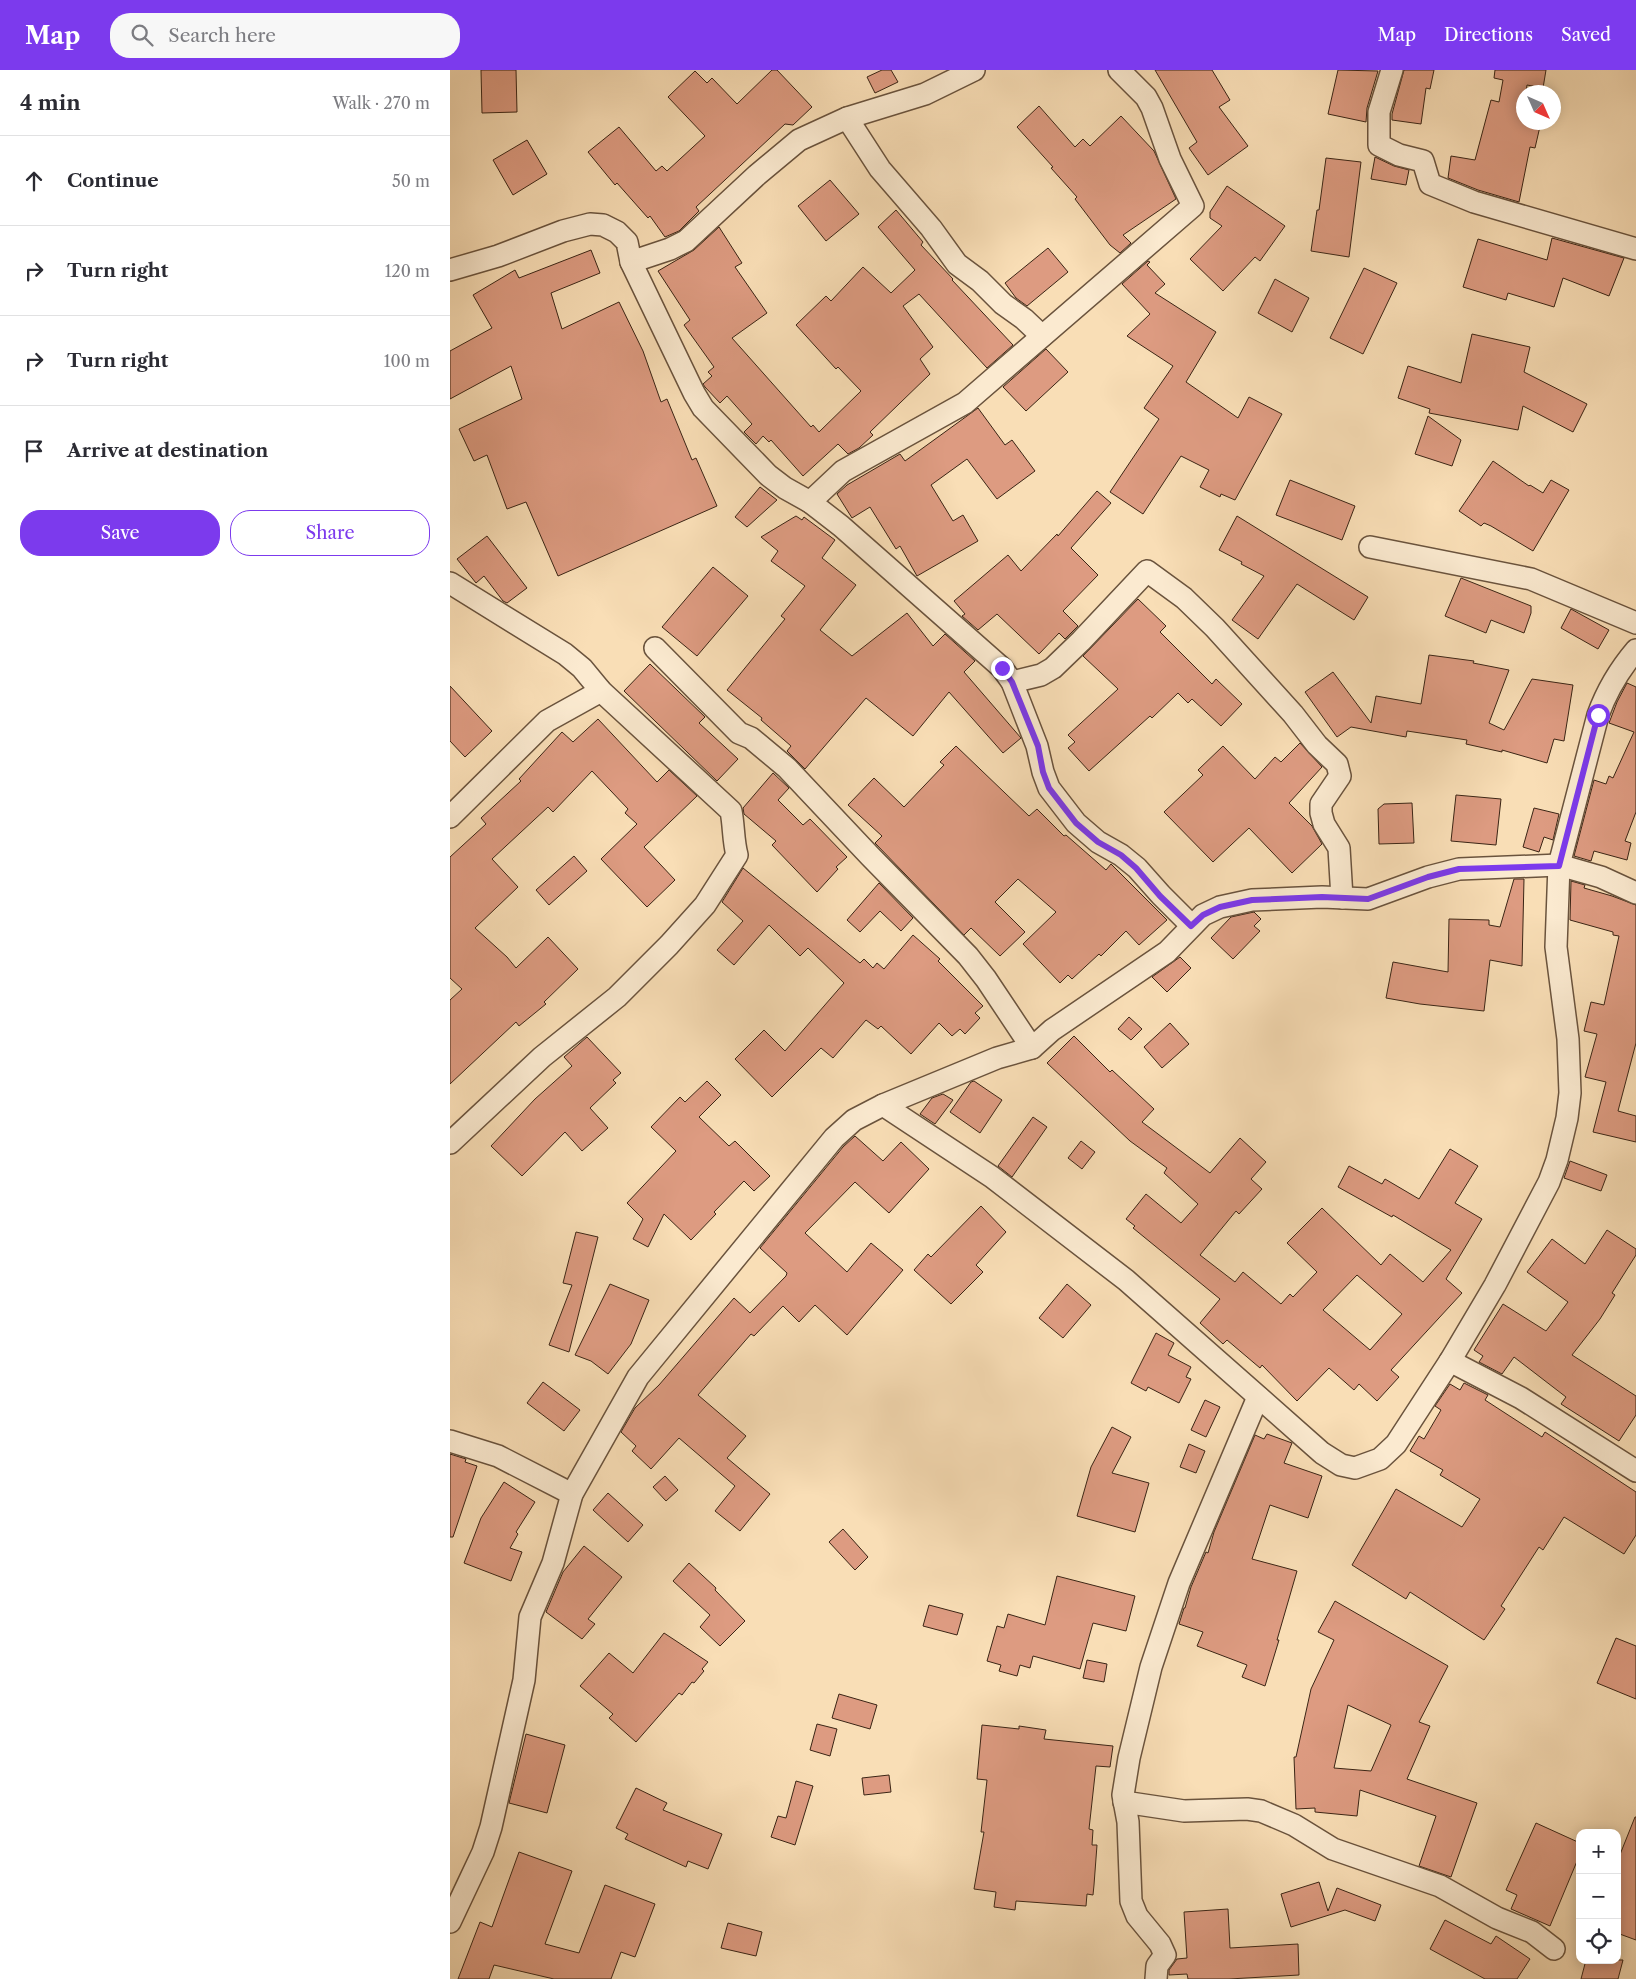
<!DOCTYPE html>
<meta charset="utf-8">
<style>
:root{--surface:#fff;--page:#f7f7f7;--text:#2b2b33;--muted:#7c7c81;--line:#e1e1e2;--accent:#7c3aed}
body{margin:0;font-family:"Libre Caslon Text",serif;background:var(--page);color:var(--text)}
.controls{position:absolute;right:15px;bottom:15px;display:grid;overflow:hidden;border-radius:10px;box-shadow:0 2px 12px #0003}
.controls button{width:45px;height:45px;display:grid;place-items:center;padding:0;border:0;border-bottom:1px solid var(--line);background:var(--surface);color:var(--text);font:25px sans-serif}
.compass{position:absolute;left:1066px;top:15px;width:45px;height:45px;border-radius:50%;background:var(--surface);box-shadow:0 2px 12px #0003;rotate:135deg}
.stop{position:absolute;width:15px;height:15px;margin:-11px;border:4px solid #7c3aed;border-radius:50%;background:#fff}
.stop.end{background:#7c3aed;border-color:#fff;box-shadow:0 1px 5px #0008}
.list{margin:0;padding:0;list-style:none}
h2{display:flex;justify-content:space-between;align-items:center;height:65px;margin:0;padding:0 20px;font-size:21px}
h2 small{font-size:16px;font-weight:400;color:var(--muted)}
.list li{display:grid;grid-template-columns:32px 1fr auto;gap:15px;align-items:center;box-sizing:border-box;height:90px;padding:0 20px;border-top:1px solid var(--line)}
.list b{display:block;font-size:19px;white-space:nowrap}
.list em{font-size:16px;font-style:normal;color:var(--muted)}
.actions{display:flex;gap:10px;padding:15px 20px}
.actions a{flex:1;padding:11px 0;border:1px solid var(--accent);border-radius:20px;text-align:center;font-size:18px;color:var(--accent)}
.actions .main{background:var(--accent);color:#fff}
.icon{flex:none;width:28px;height:28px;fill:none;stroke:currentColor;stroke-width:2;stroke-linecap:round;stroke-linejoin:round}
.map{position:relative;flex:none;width:1186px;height:1909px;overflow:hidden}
header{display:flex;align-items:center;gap:30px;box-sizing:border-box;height:70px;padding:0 25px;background:var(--accent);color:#fff}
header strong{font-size:24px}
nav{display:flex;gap:28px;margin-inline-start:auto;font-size:18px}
.search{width:350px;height:45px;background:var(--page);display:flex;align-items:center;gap:12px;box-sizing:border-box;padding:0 18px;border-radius:20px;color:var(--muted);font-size:19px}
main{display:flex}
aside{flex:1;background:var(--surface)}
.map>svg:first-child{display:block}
.building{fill:#dd9b81;stroke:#3b2515;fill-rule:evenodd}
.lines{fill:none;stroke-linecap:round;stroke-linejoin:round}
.street-casing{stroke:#6a533d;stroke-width:24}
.street{stroke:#fbead0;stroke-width:21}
.route{stroke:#7c3aed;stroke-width:6}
</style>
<header>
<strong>Map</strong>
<div class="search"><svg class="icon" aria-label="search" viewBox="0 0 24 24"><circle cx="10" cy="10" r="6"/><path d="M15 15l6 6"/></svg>Search here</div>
<nav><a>Map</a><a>Directions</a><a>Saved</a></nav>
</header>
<main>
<aside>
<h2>4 min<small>Walk · 270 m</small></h2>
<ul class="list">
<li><svg class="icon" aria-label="ahead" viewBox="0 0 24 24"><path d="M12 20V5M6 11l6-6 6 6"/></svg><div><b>Continue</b></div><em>50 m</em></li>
<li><svg class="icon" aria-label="right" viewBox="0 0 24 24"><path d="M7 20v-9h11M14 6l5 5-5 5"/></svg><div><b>Turn right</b></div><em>120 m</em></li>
<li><svg class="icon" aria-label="right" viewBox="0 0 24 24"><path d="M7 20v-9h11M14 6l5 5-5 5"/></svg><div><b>Turn right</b></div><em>100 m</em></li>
<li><svg class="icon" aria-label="arrive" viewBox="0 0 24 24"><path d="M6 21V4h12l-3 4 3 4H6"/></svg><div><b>Arrive at destination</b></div></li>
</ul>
<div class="actions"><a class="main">Save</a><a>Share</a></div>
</aside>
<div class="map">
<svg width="1186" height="1909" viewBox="0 0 1186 1909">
<rect width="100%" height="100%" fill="#f9deb6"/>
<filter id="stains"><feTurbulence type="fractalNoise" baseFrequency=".004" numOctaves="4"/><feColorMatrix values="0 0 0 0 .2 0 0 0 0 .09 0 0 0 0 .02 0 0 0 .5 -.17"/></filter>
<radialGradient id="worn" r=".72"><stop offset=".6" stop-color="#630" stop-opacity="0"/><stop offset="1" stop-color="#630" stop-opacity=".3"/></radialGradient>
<g class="building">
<polygon points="31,0 66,0 67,42 32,43"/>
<polygon points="322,0 327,0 362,37 343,55 335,54 246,137 249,141 229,161 215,167 200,146 198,148 167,113 165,115 138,82 169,57 206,101 212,96 217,101 255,66 218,27 245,1 257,13 262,8 287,34"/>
<polygon points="432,0 441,0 448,12 425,23 417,7"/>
<polygon points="705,0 762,0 780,30 769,37 798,76 758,105 739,78 747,72"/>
<polygon points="888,0 928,1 917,38 916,52 878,44"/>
<polygon points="954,0 984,0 980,19 976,18 971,54 942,50 942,44"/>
<polygon points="1045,0 1096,0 1093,18 1077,15 1076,22 1074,22 1074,52 1091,52 1085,78 1080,77 1069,132 1028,120 998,108 1001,86 1025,90 1041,30 1049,32 1053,10 1044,8"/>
<polygon points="589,36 625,77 633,69 640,76 671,46 704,81 726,129 673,165 681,173 670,183 660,175 625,129 627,127 601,98 603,97 567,57"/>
<polygon points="77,70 97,104 63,125 43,90"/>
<polygon points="925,87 944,96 959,100 956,115 921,109"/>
<polygon points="876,88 911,92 899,187 861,181 867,140 869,140"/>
<polygon points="380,110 409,144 376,171 348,136"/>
<polygon points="777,116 835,156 810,191 805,187 773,221 740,189 772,156 760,148 760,142"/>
<polygon points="446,140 473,172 471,175 503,209 502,210 563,275 537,298 469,224 453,236 483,277 470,289 480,304 420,362 423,365 409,378 398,384 388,374 353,406 321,370 319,372 313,366 306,374 294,362 302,354 277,326 270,333 255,317 253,314 262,306 258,302 264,297 234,255 240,250 208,201 244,180 269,157 292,193 285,197 317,243 282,268 361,357 363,355 369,362 411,321 388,297 386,299 346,255 376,226 381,231 413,197 441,223 465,200 428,157"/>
<polygon points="1102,168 1174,188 1159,226 1113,208 1104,237 1058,223 1056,230 1013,217 1028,169 1097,190"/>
<polygon points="598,178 618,202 577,236 566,228 555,213"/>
<polygon points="141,180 150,203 101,223 112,259 169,232 193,281 211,332 217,329 242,390 246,388 267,436 108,506 76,432 57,439 37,385 24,391 9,359 72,329 61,296 0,329 0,281 42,258 23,225 65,200 69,208"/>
<polygon points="698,191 700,192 697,195 715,214 705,223 766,262 736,312 788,348 799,327 832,344 785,430 771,424 770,427 750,417 759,400 731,386 693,444 660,422 709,349 694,338 723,296 677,266 700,244 672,214"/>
<polygon points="914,198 947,213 913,284 880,268"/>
<polygon points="825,209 859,228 842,262 808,243"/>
<polygon points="1022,264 1080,277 1074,302 1137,334 1123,362 1073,336 1068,360 979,343 980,339 948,328 958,296 1011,313"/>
<polygon points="596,279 618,302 576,341 553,317"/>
<polygon points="528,338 555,375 562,370 585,401 547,429 517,389 481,415 503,451 513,445 528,471 467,506 450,476 446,479 420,437 402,448 387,424 397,415 450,384 455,391"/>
<polygon points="978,346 1011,370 1002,396 965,384"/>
<polygon points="1043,391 1079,416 1080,415 1093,423 1101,410 1119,420 1083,481 1041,456 1034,453 1031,456 1009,441"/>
<polygon points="840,410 905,436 892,470 826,445"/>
<polygon points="310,417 327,430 297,457 285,447"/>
<polygon points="647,421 661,433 621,478 648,505 613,541 628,556 615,569 609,563 589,584 547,544 528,560 512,546 515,544 504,531 558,485 571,501 607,464 608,466"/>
<polygon points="346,446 352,450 354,447 385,470 372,488 406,515 370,560 402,586 457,543 483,576 495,564 525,591 514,602 571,668 553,683 499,622 463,666 416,628 355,699 337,681 341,676 311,650 312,648 277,620 335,549 331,546 355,516 321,491 328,481 311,467"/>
<polygon points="787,446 918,527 904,550 847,514 808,569 782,550 814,506 791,494 792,492 769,480"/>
<polygon points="37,466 77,518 57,533 53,531 34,506 26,513 7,489"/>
<polygon points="263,497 298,526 247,586 212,557"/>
<polygon points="1011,508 1081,536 1081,543 1074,563 1041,550 1036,563 995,546"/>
<polygon points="688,529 716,556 710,562 762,614 766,609 792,634 771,656 742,629 738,633 728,623 702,648 700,646 639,701 618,678 625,672 618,665 668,619 633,586"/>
<polygon points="1121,539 1159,560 1148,579 1111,558"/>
<polygon points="979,585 1024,591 1023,593 1059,600 1039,653 1054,660 1082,609 1123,615 1114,671 1104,669 1097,693 1052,680 1052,682 1016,674 1017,670 957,661 956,667 901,657 887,667 855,622 883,602 921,653 926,626 971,634"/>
<polygon points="200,594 255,647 249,653 288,689 267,711 174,621"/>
<polygon points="1177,613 1186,617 1186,742 1175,771 1181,773 1177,790 1144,781 1141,791 1124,786 1144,710 1156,714 1159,706 1163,708 1184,662 1159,653 1167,632"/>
<polygon points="0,616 42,661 15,687 0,671"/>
<polygon points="148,649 207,712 219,700 247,726 194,777 225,810 197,837 151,789 187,754 175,743 178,739 142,701 103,742 98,737 42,789 68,817 25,858 57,887 66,898 98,867 128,899 94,932 96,934 69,956 66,952 0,1014 0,930 12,919 0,908 0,787 36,754 31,748 71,711 69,709 112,662 123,672"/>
<polygon points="850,673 872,697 839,733 862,756 872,774 842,803 799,758 763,792 714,742 753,705 748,700 773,676 805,709 825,687 831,692"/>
<polygon points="506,676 579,746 587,739 614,766 616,765 656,800 661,794 717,850 689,875 676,861 651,886 649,884 622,909 618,905 610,913 573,874 606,842 568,809 545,832 575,862 550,886 521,858 514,865 425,773 432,766 398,735 424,708 454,737 494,695 490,692"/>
<polygon points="323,703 339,718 328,730 353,755 360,749 397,787 386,797 388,799 367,822 322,775 326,771 294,744 293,738"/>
<polygon points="1006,725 1051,729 1046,775 1001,771"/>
<polygon points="962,733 964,773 929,774 928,739 934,734"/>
<polygon points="1084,738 1109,744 1103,770 1094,767 1089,782 1073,777"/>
<polygon points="124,786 137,801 99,835 86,820"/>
<polygon points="293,798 410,893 414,889 423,898 427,893 434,899 463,865 490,889 488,891 533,936 525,943 530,948 515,964 510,959 502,966 489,953 461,984 431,956 428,959 416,950 383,988 371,978 322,1027 285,989 314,960 335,981 394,913 358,878 350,886 319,855 284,895 267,880 293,851 272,832"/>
<polygon points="1064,809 1074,809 1072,896 1040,890 1034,941 970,934 936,928 943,892 998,902 999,849 1039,850 1039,855 1050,857"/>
<polygon points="1121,811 1135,815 1134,818 1162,826 1186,835 1186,973 1168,1041 1186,1046 1186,1072 1143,1062 1156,1012 1135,1007 1147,964 1134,961 1141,932 1154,935 1169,866 1163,865 1163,862 1120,850"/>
<polygon points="429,813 463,848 451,861 430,841 410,862 397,850"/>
<polygon points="804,842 811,849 804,856 810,861 783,889 761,868 781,847"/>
<polygon points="730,887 741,898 717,922 702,907"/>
<polygon points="679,947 692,959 681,970 668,959"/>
<polygon points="720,953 739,974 712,998 694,977"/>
<path d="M 624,966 L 660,1002 L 662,1000 L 704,1039 L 692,1052 L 760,1103 L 790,1068 L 816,1092 L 801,1109 L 812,1119 L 789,1144 L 786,1141 L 750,1185 L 785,1212 L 793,1202 L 831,1234 L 840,1224 L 843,1227 L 867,1202 L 837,1173 L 872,1138 L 931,1195 L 940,1184 L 973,1212 L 1001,1180 L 943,1145 L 942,1147 L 888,1117 L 899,1096 L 932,1114 L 935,1109 L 969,1129 L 1000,1079 L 1028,1096 L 1005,1133 L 1032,1149 L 996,1209 L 1012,1223 L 941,1300 L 949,1307 L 927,1331 L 909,1314 L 904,1320 L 879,1298 L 847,1331 L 812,1295 L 810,1298 L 777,1270 L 773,1274 L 750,1253 L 770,1229 L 683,1158 L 685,1156 L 676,1149 L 696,1124 L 731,1153 L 748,1134 L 714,1103 L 717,1098 L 680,1071 L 597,993 ZM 907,1205 L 952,1244 L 920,1280 L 873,1240 Z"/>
<polygon points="137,967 171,1003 163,1010 166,1013 140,1038 158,1058 132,1081 115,1062 72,1106 41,1076 85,1029 122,996 114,987"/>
<polygon points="257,1011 271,1025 249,1047 279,1076 285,1071 320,1106 304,1121 294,1111 264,1142 266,1144 241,1170 214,1144 198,1177 183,1169 193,1149 177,1133 226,1081 201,1057 230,1027 235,1032"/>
<polygon points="524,1011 552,1030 530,1063 500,1042 521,1012"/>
<polygon points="493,1024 503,1030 485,1054 470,1044 482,1028"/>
<polygon points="583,1047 597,1057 562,1107 548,1096"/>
<polygon points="405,1066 433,1091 451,1072 479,1099 439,1143 405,1112 355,1163 397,1202 421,1173 453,1200 397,1265 365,1235 349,1252 333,1236 304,1266 301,1264 248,1325 296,1366 277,1388 320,1424 290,1461 265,1441 285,1416 229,1368 201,1399 182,1381 186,1376 171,1362 185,1338 209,1315 284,1228 300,1243 336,1206 337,1203 310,1178 393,1077"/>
<polygon points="631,1071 645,1082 632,1099 618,1088"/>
<polygon points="1120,1091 1157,1105 1151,1121 1114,1108"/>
<polygon points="531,1136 556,1162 526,1195 533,1202 501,1234 464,1200 478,1184 481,1187"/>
<polygon points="1157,1160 1186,1179 1186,1185 1162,1223 1165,1225 1150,1249 1122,1285 1186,1326 1186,1345 1169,1371 1111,1334 1116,1327 1064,1287 1052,1304 1029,1292 1033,1286 1024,1280 1053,1234 1096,1261 1118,1232 1077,1202 1102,1169 1135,1194"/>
<polygon points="126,1162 148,1167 119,1282 99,1275 122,1215 113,1213"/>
<polygon points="160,1214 199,1230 181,1274 158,1304 141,1291 125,1285"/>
<polygon points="617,1214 641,1235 613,1268 589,1248"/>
<polygon points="706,1263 724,1273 718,1285 741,1297 736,1307 741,1309 729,1333 698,1317 696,1321 681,1313"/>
<polygon points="93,1312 130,1340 114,1361 77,1333"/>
<polygon points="1014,1313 1038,1325 1035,1330 1092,1367 1095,1362 1186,1422 1186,1465 1174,1484 1114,1447 1093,1480 1089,1477 1051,1536 1055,1539 1034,1570 960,1522 956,1529 902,1495 946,1419 1012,1457 1030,1429 990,1405 993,1400 960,1381 969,1366 974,1369 991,1340 985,1336 1000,1314 1010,1320"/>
<polygon points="755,1330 770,1337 756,1367 741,1360"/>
<polygon points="662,1357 681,1367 662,1403 699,1413 685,1462 627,1446 641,1397"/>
<polygon points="817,1364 842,1373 834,1393 872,1406 858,1448 820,1435 802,1489 847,1501 827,1570 829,1570 815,1616 792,1607 797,1595 747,1576 753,1562 729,1554 734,1538 735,1538 741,1517 756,1482 758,1483 764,1462 805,1365 814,1369"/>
<polygon points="739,1374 755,1381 746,1403 730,1397"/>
<polygon points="0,1384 16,1389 15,1392 27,1396 3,1467 0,1467"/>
<polygon points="215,1406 228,1420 216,1431 203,1417"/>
<polygon points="54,1412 85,1432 66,1462 68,1464 60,1478 72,1482 61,1511 14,1493 31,1448"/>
<polygon points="158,1423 193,1455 178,1472 143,1440"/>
<polygon points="393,1459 418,1487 405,1500 379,1472"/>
<polygon points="134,1476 172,1507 138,1549 145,1554 132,1569 96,1542 113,1502"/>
<polygon points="239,1493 266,1518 265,1520 295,1551 270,1576 250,1557 260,1545 223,1511"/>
<polygon points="607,1506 685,1526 676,1561 643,1553 630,1599 583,1586 580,1598 570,1595 567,1606 549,1601 551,1595 537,1591 547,1556 554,1558 558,1544 595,1555"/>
<path d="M 885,1531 L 998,1596 L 969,1652 L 980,1656 L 957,1709 L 1027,1733 L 1001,1807 L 969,1796 L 986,1746 L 910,1720 L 907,1746 L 865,1742 L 865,1738 L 846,1739 L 844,1687 L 846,1687 L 861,1619 L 884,1570 L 868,1562 ZM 898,1635 L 941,1655 L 921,1701 L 884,1698 Z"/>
<polygon points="479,1535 513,1544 507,1565 473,1556"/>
<polygon points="214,1563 258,1592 252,1599 254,1601 244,1613 242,1612 232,1625 229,1623 186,1672 159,1648 163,1644 130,1616 159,1583 183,1603"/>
<polygon points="1166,1568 1186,1576 1186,1629 1147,1613"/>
<polygon points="637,1590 657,1594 654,1612 633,1608"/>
<polygon points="389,1624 427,1635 420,1659 382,1648"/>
<polygon points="367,1654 387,1659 380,1686 360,1680"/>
<polygon points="532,1655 569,1659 569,1656 596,1660 594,1669 663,1676 660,1697 646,1696 639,1759 643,1760 642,1775 647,1775 644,1815 643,1825 637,1824 636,1836 566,1831 565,1840 544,1837 546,1822 524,1819 534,1762 531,1762 537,1710 527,1709"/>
<polygon points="76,1664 115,1675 97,1743 59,1733"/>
<polygon points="439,1705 441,1722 414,1725 412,1708"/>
<polygon points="346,1711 363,1716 345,1775 321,1767 328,1746 336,1748"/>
<polygon points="186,1718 217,1733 213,1740 272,1764 258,1799 238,1791 236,1797 175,1769 178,1764 166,1758"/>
<polygon points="1185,1747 1186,1747 1186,1870 1167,1863 1167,1792"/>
<polygon points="1086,1753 1130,1773 1130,1784 1100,1856 1061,1839 1067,1825 1056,1820"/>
<polygon points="69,1782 122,1801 95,1874 129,1883 155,1815 205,1834 185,1887 171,1882 161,1909 104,1909 44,1895 39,1909 8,1909 30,1852 42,1857"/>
<polygon points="869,1812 878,1841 887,1818 931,1835 925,1851 895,1840 841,1857 831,1824"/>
<polygon points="778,1839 780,1878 848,1874 849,1905 779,1909 738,1909 737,1904 719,1905 719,1900 727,1889 737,1888 734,1842"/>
<polygon points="995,1850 1041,1874 1046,1866 1080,1889 1067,1909 1035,1909 980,1879"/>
<polygon points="278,1853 312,1862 306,1886 271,1878"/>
<polygon points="1136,1890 1173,1890 1168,1909 1131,1909"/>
</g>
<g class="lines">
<defs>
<g id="street">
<polyline points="942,0 929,42 929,75 949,85 973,91 980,114 1024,132 1186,179"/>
<polyline points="397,48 430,99 481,158 507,194 530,211 553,234 574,249 592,266"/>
<polyline points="181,192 220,179 236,171 307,105 349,70 397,48 475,24 524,0"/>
<polyline points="0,200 48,186 113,161 140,154 153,155 167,162 177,172 181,192 244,323 253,338 318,405 335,418 360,432 391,456 552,598 562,612 587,676 593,702 599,718 626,753 648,772 671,785 687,798 711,825 741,855"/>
<polyline points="360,432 393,401 515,333 743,136 720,89 702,38 696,27 669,0"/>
<polyline points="920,477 1081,509 1186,553"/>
<path d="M 0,513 L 115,584 L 132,598 L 151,621 L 281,741 C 284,756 283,770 287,785 L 255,835 L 219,875 L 167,927 L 92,987 L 0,1073"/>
<polyline points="205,578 289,663 301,668 337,698 420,786 518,886 536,909 582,978"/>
<polyline points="562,612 591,605 603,598 631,571 697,501 734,528 765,558 843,644 867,675 887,694 890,706 871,734 871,743 874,754 889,778 892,828"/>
<polyline points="0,747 97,651 151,621"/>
<path d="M 433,1035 L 542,1107 L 676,1210 L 872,1383 L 891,1395 L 905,1398 L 930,1389 L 946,1374 L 1000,1291 L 1045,1215 L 1099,1112 L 1107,1090 L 1117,1048 L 1120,1023 L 1118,969 L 1106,877 L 1109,795 L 1148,645 C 1157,620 1169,600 1186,580"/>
<polyline points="1000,1291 1071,1328 1186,1401"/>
<polyline points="0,1371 48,1386 122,1424"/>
<polyline points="674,1732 734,1741 797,1739 811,1741 844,1755 883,1779 990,1816 1047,1848 1082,1862 1104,1879"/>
<polyline points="0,1852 33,1782 41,1757 74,1610 80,1547 103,1493 122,1424 188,1307 384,1068 404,1050 433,1035 547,988 582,978 602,960 717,882 753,845 770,837 802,830 872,827 918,829 978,807 1009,799 1109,795 1151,807 1186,823"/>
<polyline points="706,1909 707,1896 715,1885 710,1874 687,1846 681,1831 678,1752 673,1725 679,1688 701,1597 729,1513 808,1327"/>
</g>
</defs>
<use href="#street" class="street-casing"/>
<use href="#street" class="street"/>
</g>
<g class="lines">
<polyline class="route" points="552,598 562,612 588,676 593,702 599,718 626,753 648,772 671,785 686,798 710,826 741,856 753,845 770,837 802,830 872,827 918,829 978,807 1009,799 1109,796 1148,645"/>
</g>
<rect width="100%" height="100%" filter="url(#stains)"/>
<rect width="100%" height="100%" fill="url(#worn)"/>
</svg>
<div class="controls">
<button>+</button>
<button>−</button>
<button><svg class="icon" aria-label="locate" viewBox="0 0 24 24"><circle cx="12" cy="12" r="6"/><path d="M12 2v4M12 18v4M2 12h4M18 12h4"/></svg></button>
</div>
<svg class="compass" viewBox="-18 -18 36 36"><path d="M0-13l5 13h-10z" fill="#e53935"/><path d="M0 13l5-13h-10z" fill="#7c7c81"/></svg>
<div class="stop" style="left:1148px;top:645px"></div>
<div class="stop end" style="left:552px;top:598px"></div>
</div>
</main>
